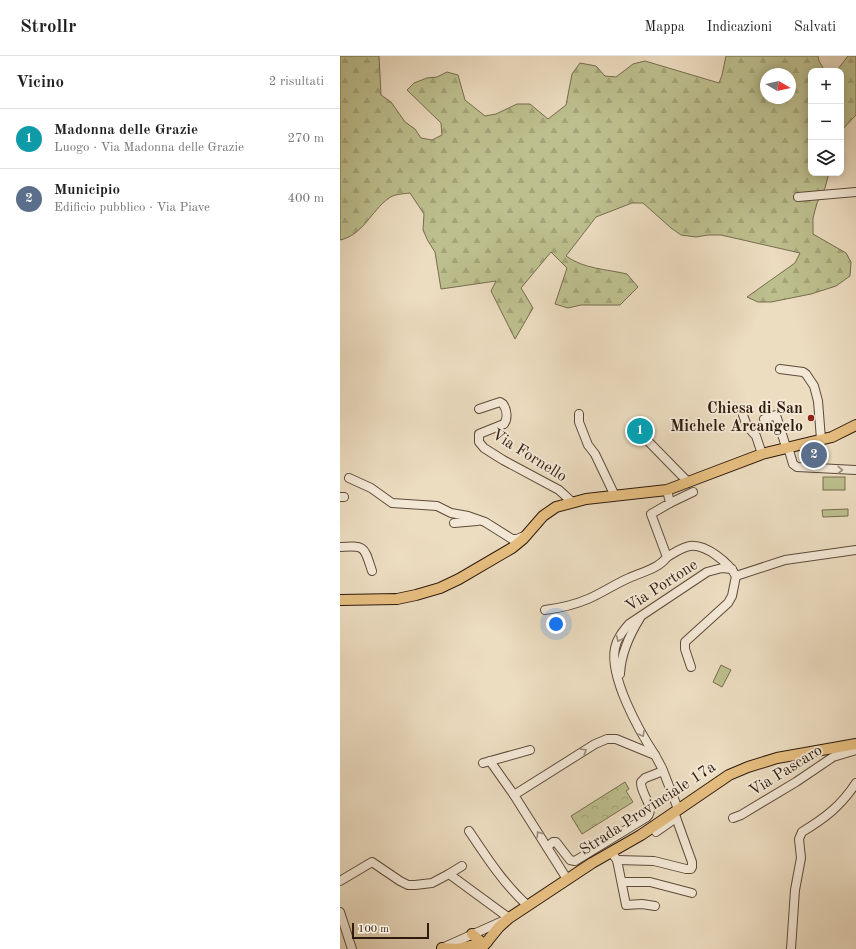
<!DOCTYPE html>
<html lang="it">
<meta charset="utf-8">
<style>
:root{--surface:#fff;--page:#f6f6f6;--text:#222;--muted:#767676;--line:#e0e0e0;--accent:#8f2418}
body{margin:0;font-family:"Old Standard TT",serif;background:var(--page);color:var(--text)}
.controls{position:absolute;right:12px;top:12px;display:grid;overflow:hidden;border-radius:8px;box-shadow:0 2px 10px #0003}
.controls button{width:36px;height:36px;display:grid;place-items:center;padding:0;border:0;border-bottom:1px solid var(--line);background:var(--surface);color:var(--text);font:20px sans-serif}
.compass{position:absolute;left:420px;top:12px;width:36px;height:36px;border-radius:50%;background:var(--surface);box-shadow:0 2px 10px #0003;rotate:99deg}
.scale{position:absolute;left:12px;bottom:10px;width:77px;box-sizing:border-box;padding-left:4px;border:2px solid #2e1b0d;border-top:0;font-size:11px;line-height:14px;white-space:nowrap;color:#2e1b0d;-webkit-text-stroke:3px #f3e8d6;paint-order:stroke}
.you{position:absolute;left:216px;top:568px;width:14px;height:14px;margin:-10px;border:3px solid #fff;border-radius:50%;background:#1a73e8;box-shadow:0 0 0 6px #1a73e833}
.badge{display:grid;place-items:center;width:26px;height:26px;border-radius:50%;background:var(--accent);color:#fff;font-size:13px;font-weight:700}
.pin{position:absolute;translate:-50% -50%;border:2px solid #fff;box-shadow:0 1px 4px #0006}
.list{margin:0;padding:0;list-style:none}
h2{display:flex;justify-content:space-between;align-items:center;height:52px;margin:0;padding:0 16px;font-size:17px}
h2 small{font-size:13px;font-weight:400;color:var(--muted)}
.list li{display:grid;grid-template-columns:26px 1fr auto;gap:12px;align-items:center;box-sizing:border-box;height:60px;padding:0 16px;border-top:1px solid var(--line)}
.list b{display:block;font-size:15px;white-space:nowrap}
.list p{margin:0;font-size:13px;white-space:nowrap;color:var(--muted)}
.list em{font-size:13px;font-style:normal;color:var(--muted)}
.icon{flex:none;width:22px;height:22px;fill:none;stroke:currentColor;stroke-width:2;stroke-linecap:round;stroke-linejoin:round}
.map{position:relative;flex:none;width:516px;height:893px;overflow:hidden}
header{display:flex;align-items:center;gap:24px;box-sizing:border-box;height:56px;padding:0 20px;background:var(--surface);border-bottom:1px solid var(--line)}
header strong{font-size:19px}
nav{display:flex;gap:22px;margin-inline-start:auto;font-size:14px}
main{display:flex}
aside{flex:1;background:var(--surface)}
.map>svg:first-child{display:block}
.green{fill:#bdbf8e;stroke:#766d4e}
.forest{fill:url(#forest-firs);stroke:#766d4e;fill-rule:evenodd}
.park{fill:url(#park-crowns);stroke:#766d4e}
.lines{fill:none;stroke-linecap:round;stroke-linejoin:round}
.minor-casing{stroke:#5e4b3a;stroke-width:10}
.major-casing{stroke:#2e1b0d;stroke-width:12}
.minor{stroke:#f3e8d6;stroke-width:8}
.major{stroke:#e6be80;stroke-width:10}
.oneway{stroke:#9a8c7c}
.poi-dot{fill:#8f2418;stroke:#f3e8d6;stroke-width:1.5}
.labels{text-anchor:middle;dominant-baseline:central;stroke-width:4;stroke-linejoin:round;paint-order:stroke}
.poi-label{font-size:16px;font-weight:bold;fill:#2e1b0d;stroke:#f3e8d6;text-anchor:end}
.street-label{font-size:16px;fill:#2e1b0d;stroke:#f3e8d6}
</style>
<header>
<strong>Strollr</strong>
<nav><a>Mappa</a><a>Indicazioni</a><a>Salvati</a></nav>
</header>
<main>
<aside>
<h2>Vicino<small>2 risultati</small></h2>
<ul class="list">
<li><span class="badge" style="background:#0f9aa8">1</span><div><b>Madonna delle Grazie</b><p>Luogo · Via Madonna delle Grazie</p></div><em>270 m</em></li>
<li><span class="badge" style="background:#5c6f8a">2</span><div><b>Municipio</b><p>Edificio pubblico · Via Piave</p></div><em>400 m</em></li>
</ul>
</aside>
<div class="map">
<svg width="516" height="893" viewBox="0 0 516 893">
<defs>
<pattern id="forest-firs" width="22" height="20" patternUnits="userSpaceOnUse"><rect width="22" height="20" fill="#bdbf8e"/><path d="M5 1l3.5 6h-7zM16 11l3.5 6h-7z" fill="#a3a479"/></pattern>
<pattern id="park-crowns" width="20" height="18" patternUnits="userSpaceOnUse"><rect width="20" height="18" fill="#bdbf8e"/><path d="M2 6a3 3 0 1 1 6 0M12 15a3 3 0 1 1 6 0" fill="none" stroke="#a3a479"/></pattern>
</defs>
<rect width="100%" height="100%" fill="#ecdcc0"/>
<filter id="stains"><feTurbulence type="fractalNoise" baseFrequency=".005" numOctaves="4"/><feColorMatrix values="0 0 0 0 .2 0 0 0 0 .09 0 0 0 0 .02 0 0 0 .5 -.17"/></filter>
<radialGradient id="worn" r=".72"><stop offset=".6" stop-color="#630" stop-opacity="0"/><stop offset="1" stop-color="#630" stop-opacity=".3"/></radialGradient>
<g class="green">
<rect x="483" y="421" width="22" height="13"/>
<polygon points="508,453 508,460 483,461 482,454"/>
<polygon points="381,609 391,614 382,631 373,626"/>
</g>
<g class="forest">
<path d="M 0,0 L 39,0 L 41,39 L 51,46 L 65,66 L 75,73 L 81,82 L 92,84 L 102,79 L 101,67 L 67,34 L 74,27 L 87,22 L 97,21 L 107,16 L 118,19 L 125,44 L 145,60 L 156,58 L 177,48 L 190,48 L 208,63 L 226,49 L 232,18 L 240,7 L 256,10 L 265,20 L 276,21 L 293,8 L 305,5 L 379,27 L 382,19 L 386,0 L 478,0 L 479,5 L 485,15 L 471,15 L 471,117 L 489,117 L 485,132 L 477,147 L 473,162 L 473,178 L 506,197 L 511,206 L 510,220 L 496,230 L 471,238 L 431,246 L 418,246 L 407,241 L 445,214 L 455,207 L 460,197 L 381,179 L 368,179 L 356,181 L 341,179 L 331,172 L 303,147 L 292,147 L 256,161 L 226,200 C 244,213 266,213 287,218 L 298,231 L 280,249 L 241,249 L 228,252 L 215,248 L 227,212 L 211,196 L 181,232 L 193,252 L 175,283 L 151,235 L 156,225 L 101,233 L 95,196 L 88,185 L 83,174 L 84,158 L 70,137 C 63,138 54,138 49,142 C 31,155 23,179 0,184 ZM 426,18 L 450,18 L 450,42 L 426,42 Z"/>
<polygon points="508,0 516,0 516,59 501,75 501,15 494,15 498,13"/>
</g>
<polygon class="park" points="285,726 289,733 286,735 293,746 242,778 231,760"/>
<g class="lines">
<defs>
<g id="minor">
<polyline points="458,141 516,136"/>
<polyline points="440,313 463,316 466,318 474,330 478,345 481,383"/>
<path d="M 139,353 L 160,346 L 163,348 C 167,354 168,362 164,368 L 139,378 L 139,386 L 144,392 L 163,404 L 219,434 L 232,446"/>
<polyline points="239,358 239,366 248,389 255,398 275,440"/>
<polyline points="403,359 407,370 416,380 422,398"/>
<polyline points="424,363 436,359 446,391"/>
<polyline points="304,381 348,426"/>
<polyline points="448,391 453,408 457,411 516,414"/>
<polyline points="9,422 31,432 52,447 97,450 111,457 128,460 145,466 172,483 177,483 184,480"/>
<polyline points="0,441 4,441"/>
<polyline points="330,447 353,436"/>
<polyline points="114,467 137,465"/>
<path d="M 0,491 C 26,489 24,491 32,515"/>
<path d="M 327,501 C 334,497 342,491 350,490 C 366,488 389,507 396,520 L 445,504 L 516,494"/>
<path d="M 205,554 C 220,552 234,549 248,543 C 262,537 275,528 289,522 C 302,516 318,513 327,501 L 311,458 L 330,447 L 327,434"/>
<polyline points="351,611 345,593 345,586 388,547 392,540 396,520"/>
<path d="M 280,618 C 281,597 290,578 300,562"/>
<path d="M 315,699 C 299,675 269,621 275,592 C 277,582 283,575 289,568 L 367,516 L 382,512 L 392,513"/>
<polyline points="150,705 174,739"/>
<polyline points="143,707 190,694"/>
<polyline points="393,762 401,759 456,726 493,701 516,694"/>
<path d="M 129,775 C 147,802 164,828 187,849"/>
<polyline points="316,776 336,762"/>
<path d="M 207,791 L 213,786 L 216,786 L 230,804 L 235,805 L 307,761 C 316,752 300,737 301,726 L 305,722 L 323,715"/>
<polyline points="274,800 277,804 286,849 302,848 315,850"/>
<polyline points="277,804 314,805 346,813 351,813 352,811 352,806 334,756"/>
<polyline points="109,818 122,810"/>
<polyline points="227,823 174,739 255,688 267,683 276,683 315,699 322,712 338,753"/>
<polyline points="0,825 32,806 60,825 68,829 75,829 92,827 109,818 169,862"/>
<polyline points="282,826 310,826 352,837"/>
<polyline points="0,856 12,893"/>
<polyline points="102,892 165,864"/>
<path d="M 451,893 L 455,834 L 461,802 L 459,783 L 462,776 C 485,762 501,750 516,727"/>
</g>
<g id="major">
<polyline points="0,544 57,543 76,539 100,532 119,523 172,492 183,483 203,460 216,451 246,443 327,434 422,398 492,381 516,369"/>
<polyline points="132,878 140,885 141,892"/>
<polyline points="102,892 117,893"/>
<polyline points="117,893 147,886"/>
<polyline points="141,893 159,871 169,862 252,807 301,779 389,719 408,711 437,702 516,688"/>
</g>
</defs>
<use href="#minor" class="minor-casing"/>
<use href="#major" class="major-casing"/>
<use href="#minor" class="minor"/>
<use href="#major" class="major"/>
</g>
<defs><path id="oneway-chevron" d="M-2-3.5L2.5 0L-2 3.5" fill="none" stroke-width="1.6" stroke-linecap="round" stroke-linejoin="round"/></defs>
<g class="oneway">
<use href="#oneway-chevron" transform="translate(500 414) rotate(1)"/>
<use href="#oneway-chevron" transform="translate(279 583) rotate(114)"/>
<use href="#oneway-chevron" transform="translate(302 678) rotate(59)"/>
<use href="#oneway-chevron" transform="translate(244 695) rotate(-32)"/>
<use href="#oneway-chevron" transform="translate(199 778) rotate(-123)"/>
</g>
<circle class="poi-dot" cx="471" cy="362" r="4"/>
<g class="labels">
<g class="poi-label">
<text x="463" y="353">Chiesa di San<tspan x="463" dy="18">Michele Arcangelo</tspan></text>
</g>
<g class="street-label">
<text transform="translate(189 400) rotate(32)">Via Fornello</text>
<text transform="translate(322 530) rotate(-33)">Via Portone</text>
<text transform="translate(446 715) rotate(-32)">Via Pascaro</text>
<text transform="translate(308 753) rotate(-33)">Strada Provinciale 17a</text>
</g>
</g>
<rect width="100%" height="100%" filter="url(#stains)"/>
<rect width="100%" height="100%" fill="url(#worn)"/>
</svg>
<div class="controls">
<button>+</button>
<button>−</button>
<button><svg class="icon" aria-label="layers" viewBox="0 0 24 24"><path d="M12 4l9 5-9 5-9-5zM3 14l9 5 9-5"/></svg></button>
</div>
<svg class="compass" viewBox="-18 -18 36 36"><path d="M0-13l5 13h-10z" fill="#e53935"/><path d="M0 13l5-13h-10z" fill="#767676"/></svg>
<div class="scale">100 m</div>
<div class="you"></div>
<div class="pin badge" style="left:300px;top:375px;background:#0f9aa8">1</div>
<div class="pin badge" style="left:474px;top:399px;background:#5c6f8a">2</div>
</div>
</main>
